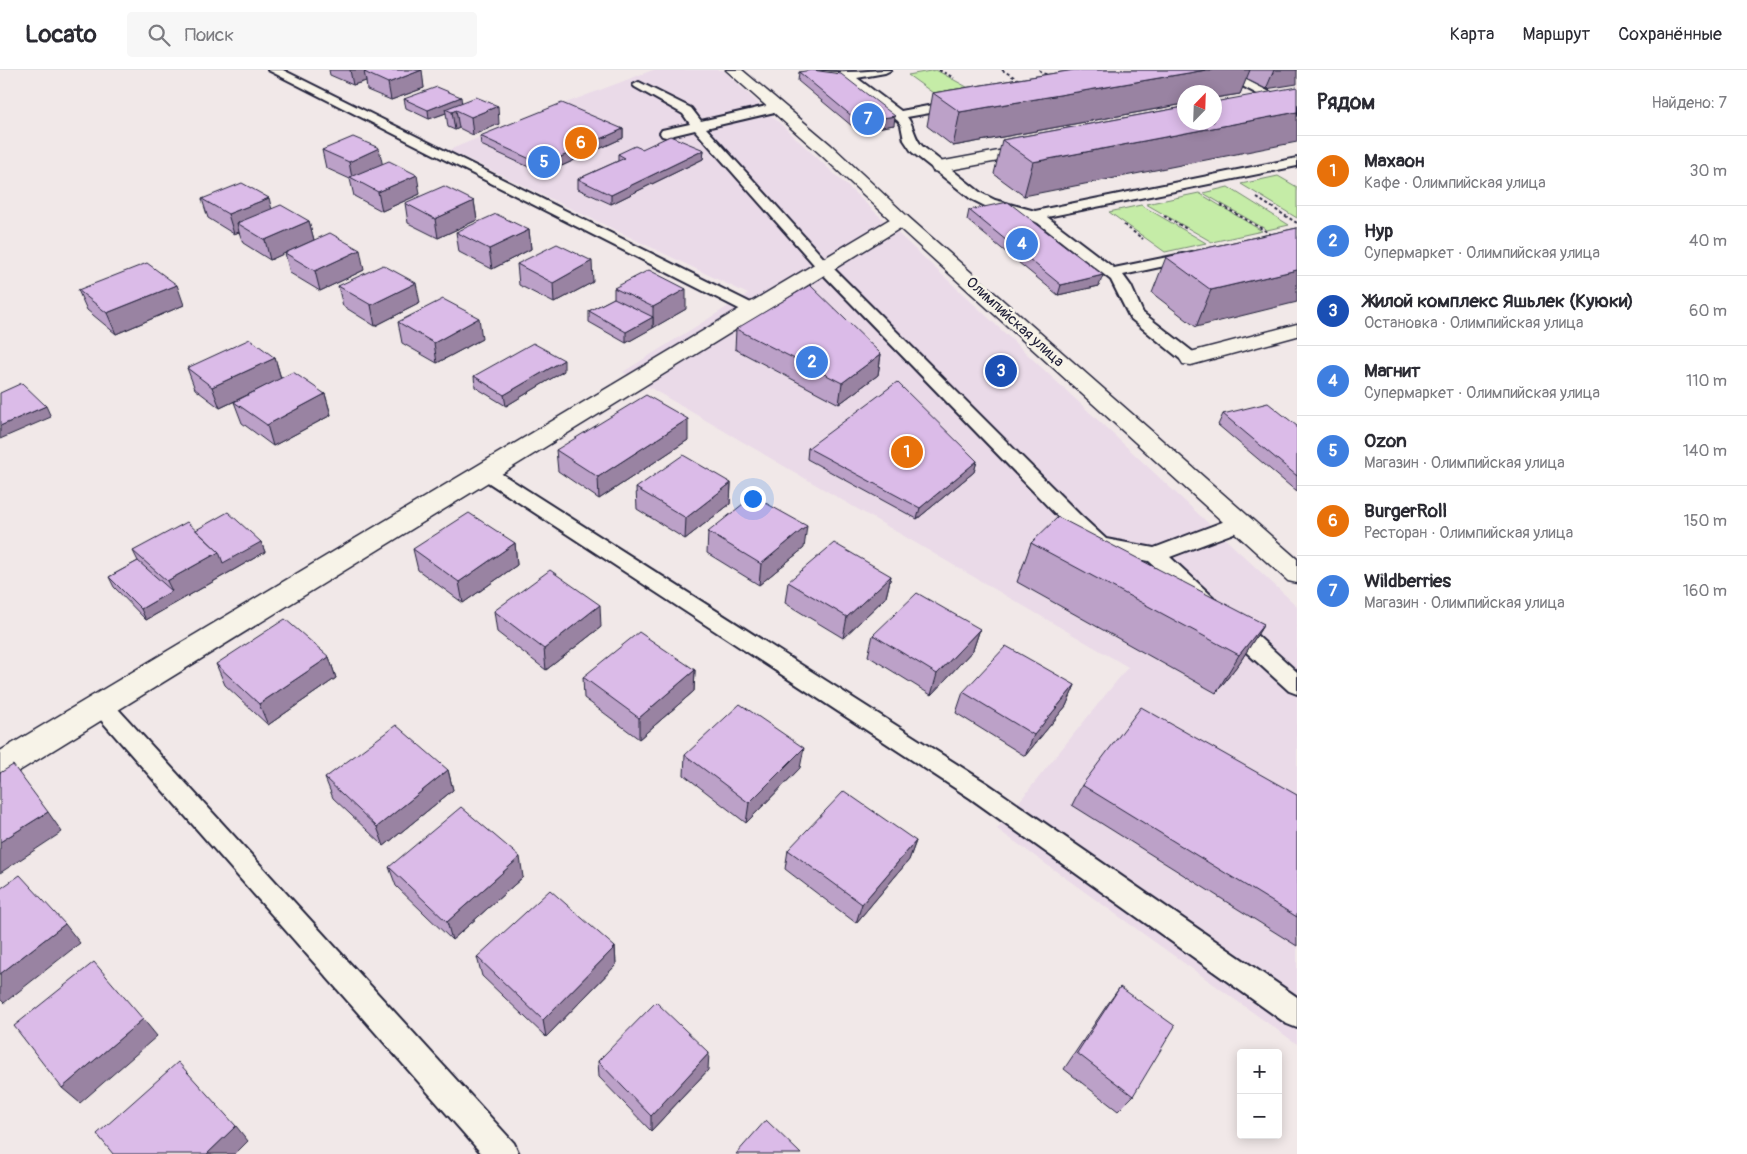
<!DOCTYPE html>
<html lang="ru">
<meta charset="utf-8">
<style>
:root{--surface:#fff;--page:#f7f7f7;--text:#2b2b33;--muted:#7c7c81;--line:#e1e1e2;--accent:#c8321e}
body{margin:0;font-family:Pangolin,sans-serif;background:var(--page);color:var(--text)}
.controls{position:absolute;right:15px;bottom:15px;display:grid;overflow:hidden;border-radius:5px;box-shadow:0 2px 12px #0003}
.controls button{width:45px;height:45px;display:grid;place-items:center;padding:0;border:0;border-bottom:1px solid var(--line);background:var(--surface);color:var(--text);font:25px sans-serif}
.compass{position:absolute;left:1177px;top:15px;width:45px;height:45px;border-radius:50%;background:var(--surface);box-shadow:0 2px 12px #0003;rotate:23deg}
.you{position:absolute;left:752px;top:428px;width:18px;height:18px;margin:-12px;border:4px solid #fff;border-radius:50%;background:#1a73e8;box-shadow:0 0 0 8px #1a73e833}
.badge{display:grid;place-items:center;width:32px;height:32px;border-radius:50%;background:var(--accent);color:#fff;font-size:16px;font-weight:700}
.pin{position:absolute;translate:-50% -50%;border:2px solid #fff;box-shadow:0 1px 5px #0006}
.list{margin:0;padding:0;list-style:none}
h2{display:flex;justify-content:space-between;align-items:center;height:65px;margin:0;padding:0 20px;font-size:21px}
h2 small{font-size:16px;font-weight:400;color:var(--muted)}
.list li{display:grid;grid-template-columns:32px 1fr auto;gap:15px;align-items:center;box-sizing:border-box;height:70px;padding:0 20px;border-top:1px solid var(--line)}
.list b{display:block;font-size:19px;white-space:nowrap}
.list p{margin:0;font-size:16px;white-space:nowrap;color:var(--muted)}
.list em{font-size:16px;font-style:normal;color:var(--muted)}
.icon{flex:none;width:28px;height:28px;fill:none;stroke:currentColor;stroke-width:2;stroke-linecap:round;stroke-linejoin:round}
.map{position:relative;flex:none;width:1297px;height:1084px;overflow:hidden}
header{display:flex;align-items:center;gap:30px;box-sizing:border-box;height:70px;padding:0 25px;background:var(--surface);border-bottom:1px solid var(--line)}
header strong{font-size:24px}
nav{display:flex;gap:28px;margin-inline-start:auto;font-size:18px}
.search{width:350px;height:45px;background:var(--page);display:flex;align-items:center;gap:12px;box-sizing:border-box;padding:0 18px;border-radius:5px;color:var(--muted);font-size:19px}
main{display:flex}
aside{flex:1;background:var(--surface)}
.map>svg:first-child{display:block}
.built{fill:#eadae8}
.green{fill:#c5eca7;stroke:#748771}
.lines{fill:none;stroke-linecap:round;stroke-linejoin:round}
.lane-casing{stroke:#22223b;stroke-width:4}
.street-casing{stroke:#22223b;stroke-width:3}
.secondary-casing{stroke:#22223b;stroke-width:3}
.path{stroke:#22223b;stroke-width:2;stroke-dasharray:3 2.5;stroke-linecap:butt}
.lane{fill:#f7f3e8;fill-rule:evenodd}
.street{fill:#f7f3e8;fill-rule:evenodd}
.secondary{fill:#f7f3e8;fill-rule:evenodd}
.wall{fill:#bca1c8;stroke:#22223b}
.shaded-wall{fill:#9983a2;stroke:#22223b}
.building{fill:#dbbbe8;stroke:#22223b}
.labels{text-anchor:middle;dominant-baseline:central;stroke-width:5;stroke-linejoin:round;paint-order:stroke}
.far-street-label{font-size:15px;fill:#22223b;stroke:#f7f3e8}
</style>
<header>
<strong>Locato</strong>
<div class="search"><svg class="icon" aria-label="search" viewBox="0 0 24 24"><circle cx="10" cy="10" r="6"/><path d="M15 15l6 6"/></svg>Поиск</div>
<nav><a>Карта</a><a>Маршрут</a><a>Сохранённые</a></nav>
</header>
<main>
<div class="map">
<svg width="1297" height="1084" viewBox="0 0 1297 1084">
<rect width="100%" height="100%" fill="#f1e8e8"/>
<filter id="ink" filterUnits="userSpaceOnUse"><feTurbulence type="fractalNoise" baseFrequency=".02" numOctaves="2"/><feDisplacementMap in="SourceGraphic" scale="10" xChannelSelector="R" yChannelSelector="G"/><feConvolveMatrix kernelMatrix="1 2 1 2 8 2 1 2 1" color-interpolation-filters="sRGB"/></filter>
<g filter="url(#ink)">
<polygon class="built" points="653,0 723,0 1297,536 1297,974 997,759 1128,597 623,302 748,224 449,80 526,48"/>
<g class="green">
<polygon points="936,0 976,22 940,28 908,5"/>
<polygon points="1278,106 1297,117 1297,148 1241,114"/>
<polygon points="1228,117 1289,155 1267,160 1203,123"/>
<polygon points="1199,123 1262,161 1212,172 1146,134"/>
<polygon points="1141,135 1206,173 1165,182 1109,142"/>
</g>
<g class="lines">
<defs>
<g id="lane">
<polygon points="268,0 283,0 759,237 761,240 759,243 747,243"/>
<path d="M 809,0 C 821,0 836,3 846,2 C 861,2 875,0 891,0 L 885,3 L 857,8 L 901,41 L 960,30 L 964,31 L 966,34 L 964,37 L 907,47 C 914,56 914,67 922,76 L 981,123 L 995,130 L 1035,141 L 1297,88 L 1297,96 L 1047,147 L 1114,198 L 1192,182 L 1197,183 L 1199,186 L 1197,189 L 1123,205 L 1131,216 L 1143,243 L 1197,285 L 1199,289 L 1197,293 L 1185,293 L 1130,248 L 1111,210 L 1038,153 L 1022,145 L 985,136 L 971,129 L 912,82 L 904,70 L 901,55 L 898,51 L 851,13 L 841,9 L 811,2 Z"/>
<polygon points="1212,0 1227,0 1297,36 1297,45"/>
<polygon points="639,12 691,38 701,51 775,34 779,35 781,38 779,41 706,58 828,193 1081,446 1106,469 1154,478 1233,448 1240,446 1247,448 1250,453 1247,458 1170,487 1213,527 1217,532 1213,537 1206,540 1199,537 1149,491 1093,480 1067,456 818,199 695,60 666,67 662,66 660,63 662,60 690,54 683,44 635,17 633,15"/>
<polygon points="487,397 494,399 988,714 1297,927 1297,958 1287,954 970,728 480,407 478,403 480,399"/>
<polygon points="1231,547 1239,549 1297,602 1297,624 1289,621 1223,561 1220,555 1223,549"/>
<polygon points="101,626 109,629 514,1073 519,1084 482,1084 93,641 90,635 93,629"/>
</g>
<g id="street">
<polygon points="1036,74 1042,75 1044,79 1042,83 939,102 933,101 931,97 933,93 939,92"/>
<polygon points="901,145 907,146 910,150 907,154 11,706 0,710 0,681 895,146"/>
<polygon points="1297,254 1297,266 1191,295 1183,294 1180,289 1183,284"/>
</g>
<polygon id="secondary" points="726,0 742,0 831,75 907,146 1297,489 1297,513 1288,511 895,154 819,83"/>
</defs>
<use href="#lane" class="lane-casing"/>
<use href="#street" class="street-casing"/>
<use href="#secondary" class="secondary-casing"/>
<g class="path">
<polyline points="939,0 954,8"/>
<polyline points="1002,0 1021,11"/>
<polyline points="1039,0 1049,6"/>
<polyline points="1257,128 1297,153"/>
<polyline points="1221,135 1274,166"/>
<polyline points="1164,146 1187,159"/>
<polyline points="1124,155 1143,169"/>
</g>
<use href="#lane" class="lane"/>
<use href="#street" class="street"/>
<use href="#secondary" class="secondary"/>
</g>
<g class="wall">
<polygon points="329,0 421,0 424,18 391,30 367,20 366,11 353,15 330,5"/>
<polygon points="1074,0 1297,0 1266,19 1246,9 1240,24 1214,28 1214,22 1184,22 1184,34 953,76 927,56 933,23"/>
<polygon points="799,2 894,55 858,61 798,11"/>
<polygon points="404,29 462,32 499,54 473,65 459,58 455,60 448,57 446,43 429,49 406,38"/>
<polygon points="1184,37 1024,126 994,104 1002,70"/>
<polygon points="623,59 623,68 544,104 481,75 480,66"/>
<polygon points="642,79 704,80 703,89 611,134 578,119 578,109 618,91 618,84"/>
<polygon points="322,80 382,94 420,124 382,141 354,126 350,109 326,98"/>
<polygon points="202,129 271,139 309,151 314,170 364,200 320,221 290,203 285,183 270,190 243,173 239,162 234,164 208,148"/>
<polygon points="474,131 477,150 438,168 408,153 405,133"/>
<polygon points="969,140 1099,216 1058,225 967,150"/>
<polygon points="1297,158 1196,257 1152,223 1166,187"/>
<polygon points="529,160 531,179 492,199 459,182 456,162"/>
<polygon points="517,194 593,212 554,233 519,215"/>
<polygon points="338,216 420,233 375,256 343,236"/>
<polygon points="614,218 686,239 626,273 589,252 589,241 614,228"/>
<polygon points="78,220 184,235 116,264 87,240"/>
<polygon points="398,252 482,269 437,293 402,273"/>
<polygon points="736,259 881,284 878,305 839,334 735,279"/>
<polygon points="275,288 281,308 325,324 331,345 273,376 242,353 234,332 263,318 220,338 195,319 187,298"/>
<polygon points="564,301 506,336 475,317 474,306"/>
<polygon points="1223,344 1297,356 1297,422 1218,355"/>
<polygon points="688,370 599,429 558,401 556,380"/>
<polygon points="808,378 977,391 974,402 917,449 807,389"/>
<polygon points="731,413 730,434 685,469 637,439 636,418"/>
<polygon points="196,460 261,472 265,482 146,550 114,517 109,507 138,491 133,481"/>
<polygon points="708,462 804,478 759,515 707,483"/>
<polygon points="515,473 517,495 463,533 418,500 413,479"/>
<polygon points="1031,473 1264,554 1240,592 1216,623 1017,512"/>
<polygon points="891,506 886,527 843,568 785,533 788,512"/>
<polygon points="494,541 601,557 546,600 497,562"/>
<polygon points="980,559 973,580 931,625 868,586 873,565"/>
<polygon points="329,587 336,608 268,655 225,615 216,594"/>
<polygon points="695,600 694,621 639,669 584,628 583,607"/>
<polygon points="1075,615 1066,636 1025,686 956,643 963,622"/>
<polygon points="685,685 800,698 746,753 684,705"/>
<polygon points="448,700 453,720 384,776 333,728 325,708"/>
<polygon points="1082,715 1297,725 1297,876 1072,735"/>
<polygon points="916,771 909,790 856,853 785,799 788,780"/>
<polygon points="389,797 523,807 452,870 396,816"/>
<polygon points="615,877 616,895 546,967 482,906 477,887"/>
<polygon points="1120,917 1133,1026 1118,1041 1064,999 1107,935"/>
<polygon points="598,991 708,1000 651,1061 599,1007"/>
</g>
<g class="shaded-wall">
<polygon points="350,0 385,0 364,2 366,11 353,15"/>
<polygon points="422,0 424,18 391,30 388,13"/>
<polygon points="1206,0 1250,0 1240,24 1214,28 1214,22 1184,22 1184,34 953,76 960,42"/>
<polygon points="1274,0 1297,0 1297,14 1266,19"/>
<polygon points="461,27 462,36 445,39 446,43 429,49 428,40"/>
<polygon points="498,36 499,54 473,65 471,47"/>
<polygon points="456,40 459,58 455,60 452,42"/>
<polygon points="1297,42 1297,72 1024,126 1033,92"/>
<polygon points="895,46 894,55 858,61 859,52"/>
<polygon points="623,59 623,68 544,104 543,95"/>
<polygon points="379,78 383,97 352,108 349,92"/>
<polygon points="704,80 703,89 611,134 611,125"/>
<polygon points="417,105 420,124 382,141 378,122"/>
<polygon points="269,128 274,148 237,153 239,162 234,164 228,144"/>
<polygon points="474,131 477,150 438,168 435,149"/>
<polygon points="309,151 314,170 270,190 265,170"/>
<polygon points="529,160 531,179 492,199 489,179"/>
<polygon points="360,180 364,200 320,221 315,201"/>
<polygon points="592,191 593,212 554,233 553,213"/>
<polygon points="1297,200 1297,232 1196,257 1211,220"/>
<polygon points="1103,205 1099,216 1058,225 1061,215"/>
<polygon points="416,213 420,233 375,256 371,235"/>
<polygon points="177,215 184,235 116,264 107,243"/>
<polygon points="686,219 686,239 653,258 653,237"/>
<polygon points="653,247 653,258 626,273 626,262"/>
<polygon points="479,248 482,269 437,293 434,273"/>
<polygon points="881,284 878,305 839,334 842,313"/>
<polygon points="275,288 281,309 220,338 212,317"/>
<polygon points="564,290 564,301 506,336 504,325"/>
<polygon points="325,324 331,345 273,376 267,355"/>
<polygon points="46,336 51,347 0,369 0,356"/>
<polygon points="688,349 688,370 599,429 598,407"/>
<polygon points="977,391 974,402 917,449 920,438"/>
<polygon points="731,413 730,434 685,469 686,448"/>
<polygon points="807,456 804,478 759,515 761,494"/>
<polygon points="261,472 265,482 146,550 141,539 172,521 167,511 219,482"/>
<polygon points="515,473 517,495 463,533 459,512"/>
<polygon points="891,506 886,527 843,568 847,547"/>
<polygon points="600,535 601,557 546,600 544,579"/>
<polygon points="1264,554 1240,592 1216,623 1239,585"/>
<polygon points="980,559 973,580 931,625 937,604"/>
<polygon points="329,587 336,608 268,655 259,634"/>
<polygon points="695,600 694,621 639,669 639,648"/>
<polygon points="1075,615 1066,636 1025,686 1034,665"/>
<polygon points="804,678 800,698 746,753 749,733"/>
<polygon points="448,700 453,720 384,776 377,757"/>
<polygon points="48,742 62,762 0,803 0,772"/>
<polygon points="916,771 909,790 856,853 862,834"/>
<polygon points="520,787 523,807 452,870 447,852"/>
<polygon points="65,854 80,873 4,933 0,929 0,904"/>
<polygon points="615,877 616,895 546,967 543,950"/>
<polygon points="143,949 157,966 80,1033 62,1018"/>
<polygon points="709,983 708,1000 651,1061 651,1046"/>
<polygon points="236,1056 248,1071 235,1084 207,1084"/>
</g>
<g class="building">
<polygon points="370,0 422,0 388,13 364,2"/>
<polygon points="812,0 841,4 895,46 859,52 799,2"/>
<polygon points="1074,0 1206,0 960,42 933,23"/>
<polygon points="437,17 461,27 428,40 404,29"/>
<polygon points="1297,17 1297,42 1033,92 1002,70 1184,37 1184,52 1214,52 1214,32"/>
<polygon points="476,27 498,36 471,47 456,40 452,42 445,39"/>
<polygon points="562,33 623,59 543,95 480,66"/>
<polygon points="670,66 704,80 611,125 578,109 625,88 618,84 635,76 642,79"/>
<polygon points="353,67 379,78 349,92 322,80"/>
<polygon points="389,91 417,105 378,122 350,107"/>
<polygon points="242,113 269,128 228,144 202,129"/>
<polygon points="444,116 474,131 435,149 405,133"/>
<polygon points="1008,132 1103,205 1061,215 969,140"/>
<polygon points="281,135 309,151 265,170 237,153"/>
<polygon points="496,144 529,160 489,179 456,162"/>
<polygon points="1297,158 1297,200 1211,220 1166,187"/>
<polygon points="330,163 360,180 315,201 285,183"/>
<polygon points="557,174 592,191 553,213 517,194"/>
<polygon points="147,193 177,215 107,243 78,220"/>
<polygon points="383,195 416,213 371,235 338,216"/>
<polygon points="649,200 686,219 653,237 614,218"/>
<polygon points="810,215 881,284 842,313 736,259"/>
<polygon points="614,228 653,247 626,262 589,241"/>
<polygon points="443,229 479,248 434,273 398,252"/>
<polygon points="250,269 275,288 212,317 187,298"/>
<polygon points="533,273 564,290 504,325 474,306"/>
<polygon points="293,302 325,324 267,355 234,332"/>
<polygon points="897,312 977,391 920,438 808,378"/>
<polygon points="22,313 46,336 0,356 0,323"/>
<polygon points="646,325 688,349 598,407 556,380"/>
<polygon points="1268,333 1297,356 1297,406 1223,344"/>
<polygon points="683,385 731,413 686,448 636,418"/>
<polygon points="753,426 807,456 761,494 708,462"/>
<polygon points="228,442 261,472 223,493 219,482 196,460"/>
<polygon points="469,443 515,473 459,512 413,479"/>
<polygon points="1058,447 1264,554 1239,585 1031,473"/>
<polygon points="187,452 219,482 167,511 133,481"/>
<polygon points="834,473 891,506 847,547 788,512"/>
<polygon points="138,491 172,521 141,539 109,507"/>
<polygon points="550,500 600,535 544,579 494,541"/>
<polygon points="917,523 980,559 937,604 873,565"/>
<polygon points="285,549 329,587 259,634 216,594"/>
<polygon points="639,562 695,600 639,648 583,607"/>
<polygon points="1006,576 1075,615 1034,665 963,622"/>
<polygon points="740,634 804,678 749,733 685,685"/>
<polygon points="1141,637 1297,725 1297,847 1082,715"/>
<polygon points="396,655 448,700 377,757 325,708"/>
<polygon points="13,695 48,742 0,772 0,703"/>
<polygon points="844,721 916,771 862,834 788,780"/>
<polygon points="461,737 520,787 447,852 389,797"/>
<polygon points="20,805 65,854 0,904 0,819"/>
<polygon points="550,820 615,877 543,950 477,887"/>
<polygon points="94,892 143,949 62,1018 14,956"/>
<polygon points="1120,917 1175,956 1133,1026 1077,983"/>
<polygon points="656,932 709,983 651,1046 598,991"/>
<polygon points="178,992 236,1056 207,1084 113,1084 97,1064"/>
<polygon points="766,1050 801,1084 736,1084"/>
</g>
</g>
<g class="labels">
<g class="far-street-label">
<text transform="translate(1015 252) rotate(42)">Олимпийская улица</text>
</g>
</g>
</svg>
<div class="controls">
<button>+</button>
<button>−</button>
</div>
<svg class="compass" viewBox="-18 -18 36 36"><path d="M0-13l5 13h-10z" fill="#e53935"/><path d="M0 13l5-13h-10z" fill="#7c7c81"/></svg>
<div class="you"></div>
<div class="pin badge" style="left:907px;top:382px;background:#e8710a">1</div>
<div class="pin badge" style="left:812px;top:292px;background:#3f7fe0">2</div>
<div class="pin badge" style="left:1001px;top:301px;background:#1a4fb4">3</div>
<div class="pin badge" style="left:1022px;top:174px;background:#3f7fe0">4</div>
<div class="pin badge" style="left:544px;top:92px;background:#3f7fe0">5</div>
<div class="pin badge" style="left:581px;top:73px;background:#e8710a">6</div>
<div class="pin badge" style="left:868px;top:49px;background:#3f7fe0">7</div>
</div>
<aside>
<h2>Рядом<small>Найдено: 7</small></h2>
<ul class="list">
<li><span class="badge" style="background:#e8710a">1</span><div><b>Махаон</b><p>Кафе · Олимпийская улица</p></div><em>30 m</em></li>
<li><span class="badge" style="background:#3f7fe0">2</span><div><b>Нур</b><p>Супермаркет · Олимпийская улица</p></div><em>40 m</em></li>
<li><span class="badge" style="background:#1a4fb4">3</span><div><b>Жилой комплекс Яшьлек (Куюки)</b><p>Остановка · Олимпийская улица</p></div><em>60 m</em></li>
<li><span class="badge" style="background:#3f7fe0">4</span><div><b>Магнит</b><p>Супермаркет · Олимпийская улица</p></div><em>110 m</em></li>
<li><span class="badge" style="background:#3f7fe0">5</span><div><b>Ozon</b><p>Магазин · Олимпийская улица</p></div><em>140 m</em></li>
<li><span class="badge" style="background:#e8710a">6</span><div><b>BurgerRoll</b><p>Ресторан · Олимпийская улица</p></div><em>150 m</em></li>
<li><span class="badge" style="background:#3f7fe0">7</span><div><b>Wildberries</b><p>Магазин · Олимпийская улица</p></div><em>160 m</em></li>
</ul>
</aside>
</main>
